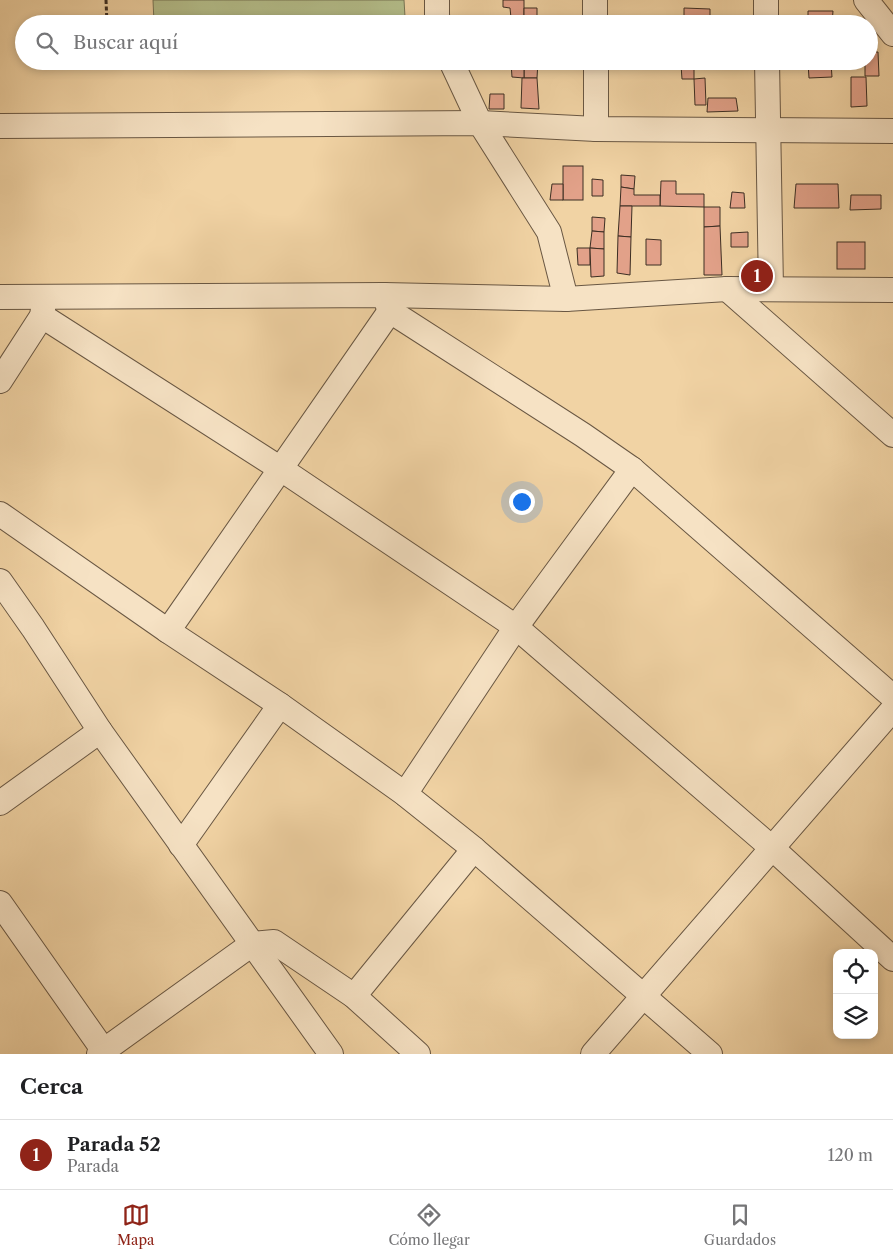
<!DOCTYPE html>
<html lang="es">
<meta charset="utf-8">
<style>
:root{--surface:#fff;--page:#f6f6f6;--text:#202124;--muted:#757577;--line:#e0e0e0;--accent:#8f2418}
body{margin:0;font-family:"Libre Caslon Text",serif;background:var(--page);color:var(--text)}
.controls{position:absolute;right:15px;bottom:15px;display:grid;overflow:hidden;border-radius:10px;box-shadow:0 2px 8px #0003}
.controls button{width:45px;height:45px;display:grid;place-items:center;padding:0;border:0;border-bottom:1px solid var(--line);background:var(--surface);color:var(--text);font:25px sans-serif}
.you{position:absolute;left:521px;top:501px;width:18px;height:18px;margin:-12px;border:4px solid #fff;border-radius:50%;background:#1a73e8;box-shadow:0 0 0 8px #1a73e833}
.badge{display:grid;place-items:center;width:32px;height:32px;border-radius:50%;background:var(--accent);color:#fff;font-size:16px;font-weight:700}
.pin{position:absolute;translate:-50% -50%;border:2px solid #fff;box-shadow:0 1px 5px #0006}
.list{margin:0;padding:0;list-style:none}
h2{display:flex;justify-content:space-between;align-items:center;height:65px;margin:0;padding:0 20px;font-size:21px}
h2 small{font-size:16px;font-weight:400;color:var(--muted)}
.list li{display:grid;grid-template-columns:32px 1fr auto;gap:15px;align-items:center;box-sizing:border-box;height:70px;padding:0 20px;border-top:1px solid var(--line)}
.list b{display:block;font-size:19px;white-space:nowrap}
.list p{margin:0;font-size:16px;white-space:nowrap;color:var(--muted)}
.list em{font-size:16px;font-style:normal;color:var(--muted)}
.icon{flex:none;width:28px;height:28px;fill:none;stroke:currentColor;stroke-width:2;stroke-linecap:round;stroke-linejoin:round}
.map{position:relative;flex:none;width:893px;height:1054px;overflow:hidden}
.search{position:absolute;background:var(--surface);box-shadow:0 2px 8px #0003;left:15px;right:15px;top:15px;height:55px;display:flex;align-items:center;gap:12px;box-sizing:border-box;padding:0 18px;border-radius:28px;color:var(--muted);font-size:19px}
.sheet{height:135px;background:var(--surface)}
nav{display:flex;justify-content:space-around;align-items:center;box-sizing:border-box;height:70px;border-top:1px solid var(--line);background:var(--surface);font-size:14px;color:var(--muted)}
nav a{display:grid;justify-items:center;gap:2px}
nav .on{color:var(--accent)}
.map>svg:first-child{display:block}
.green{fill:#b4be8b;stroke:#787657}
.building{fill:#e2a189;stroke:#3c2e23}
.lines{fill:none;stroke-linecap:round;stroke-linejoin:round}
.minor-casing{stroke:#695743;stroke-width:26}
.path{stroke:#3c2e23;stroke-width:3;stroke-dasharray:4 2.5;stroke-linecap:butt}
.minor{stroke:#f6e2c4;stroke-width:24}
</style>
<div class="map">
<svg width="893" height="1054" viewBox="0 0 893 1054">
<rect width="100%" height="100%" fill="#f1d3a4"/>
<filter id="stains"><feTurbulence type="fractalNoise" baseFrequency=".004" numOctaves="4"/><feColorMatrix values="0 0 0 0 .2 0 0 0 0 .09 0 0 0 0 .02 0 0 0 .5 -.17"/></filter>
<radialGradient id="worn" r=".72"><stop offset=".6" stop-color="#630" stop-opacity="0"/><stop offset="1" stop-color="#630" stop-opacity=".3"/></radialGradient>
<polygon class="green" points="153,0 404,0 405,17 154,23"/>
<g class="building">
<polygon points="503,0 524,0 524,18 511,18 510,8 503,7"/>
<polygon points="524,8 537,8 537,24 524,23"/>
<polygon points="684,8 710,9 710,24 684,24"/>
<polygon points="808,11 833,11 832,24 808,23"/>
<polygon points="869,52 878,52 879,76 865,76 865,61 869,61"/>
<polygon points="524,61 538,61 537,78 524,78"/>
<polygon points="694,61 708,61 707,65 694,65"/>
<polygon points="511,63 524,64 524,78 512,77"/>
<polygon points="808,63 831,63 832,77 809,78"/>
<polygon points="681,65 694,65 694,79 682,79"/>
<polygon points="851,77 866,77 867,106 851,107"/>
<polygon points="522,78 537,78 539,109 521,108"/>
<polygon points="705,78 706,105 695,105 694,79"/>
<polygon points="490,94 504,94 504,109 489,109"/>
<polygon points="708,98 736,98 738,111 707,112"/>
<rect x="563" y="166" width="20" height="34"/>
<polygon points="621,175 635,176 634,189 621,187"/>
<polygon points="592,179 603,180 603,196 592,196"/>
<polygon points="661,181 676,181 676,194 704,194 704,207 660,206"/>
<polygon points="552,184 563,184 563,200 550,200"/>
<polygon points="796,184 838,184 839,208 794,208"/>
<polygon points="621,187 634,189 634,195 660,195 660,206 620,206"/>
<polygon points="732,192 744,193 745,208 730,208"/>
<polygon points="851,195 881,195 881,209 850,210"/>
<polygon points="620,206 632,206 631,237 618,236"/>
<polygon points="704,207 720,207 720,226 704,227"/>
<polygon points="592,217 605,218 604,232 592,231"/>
<polygon points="720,226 722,275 704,275 704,227"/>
<polygon points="592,231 604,232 604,249 590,248"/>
<polygon points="748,232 748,247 731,247 731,233"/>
<polygon points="618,236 631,237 630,275 617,273"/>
<polygon points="646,239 661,240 661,265 646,265"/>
<rect x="837" y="242" width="28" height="27"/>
<polygon points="577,248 590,248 590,265 578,265"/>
<polygon points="590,248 604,249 604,276 591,277"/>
</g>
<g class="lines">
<defs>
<g id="minor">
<polyline points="437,0 437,16 439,24"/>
<polyline points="595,0 595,24"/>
<polyline points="766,0 766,24"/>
<polyline points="866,0 893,34"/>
<polyline points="451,61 480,123 549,232 566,299"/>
<polyline points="596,61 596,129"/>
<polyline points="767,61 771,289"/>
<polyline points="0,126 480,123 596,129 893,131"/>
<polyline points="727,289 893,435"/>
<polyline points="384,295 390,311 583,435 632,469 893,697"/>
<polyline points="0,297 384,295 566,299 727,289 893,290"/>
<polyline points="42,316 281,469 516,627 772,848 893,959"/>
<polyline points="0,381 42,316 44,302"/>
<polyline points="0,514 168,631 280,705 405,794 474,849 710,1054"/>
<polyline points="0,581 33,628 100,731 331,1054"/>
<polyline points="168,631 390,311"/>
<polyline points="405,794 516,627 632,469"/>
<polyline points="0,803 100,731"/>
<polyline points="181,845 280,705"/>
<polyline points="0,903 106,1054"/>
<polyline points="354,996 474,849"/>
<polyline points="99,1054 252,944 274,942 354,996 418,1054"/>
<polyline points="593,1054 893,709"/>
</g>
</defs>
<use href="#minor" class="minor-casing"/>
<g class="path">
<polyline points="106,0 107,24"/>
<polyline points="378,24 416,19"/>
</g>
<use href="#minor" class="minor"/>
</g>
<rect width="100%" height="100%" filter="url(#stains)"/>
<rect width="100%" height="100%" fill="url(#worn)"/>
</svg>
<div class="controls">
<button><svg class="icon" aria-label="locate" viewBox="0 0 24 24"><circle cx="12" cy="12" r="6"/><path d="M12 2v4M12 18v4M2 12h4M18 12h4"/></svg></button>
<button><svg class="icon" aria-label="layers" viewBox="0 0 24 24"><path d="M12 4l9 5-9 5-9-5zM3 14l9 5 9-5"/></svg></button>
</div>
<div class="you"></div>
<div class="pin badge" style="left:757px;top:276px">1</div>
<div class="search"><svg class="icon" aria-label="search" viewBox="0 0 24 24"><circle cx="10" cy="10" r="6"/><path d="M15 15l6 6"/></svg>Buscar aquí</div>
</div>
<section class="sheet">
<h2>Cerca<small></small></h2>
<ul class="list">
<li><span class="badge">1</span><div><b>Parada 52</b><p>Parada</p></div><em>120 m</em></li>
</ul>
</section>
<nav>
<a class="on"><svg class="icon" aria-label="map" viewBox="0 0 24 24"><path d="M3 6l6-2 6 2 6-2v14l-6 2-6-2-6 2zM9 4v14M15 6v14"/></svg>Mapa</a>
<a><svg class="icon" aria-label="directions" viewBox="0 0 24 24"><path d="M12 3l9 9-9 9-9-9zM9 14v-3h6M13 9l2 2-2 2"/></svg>Cómo llegar</a>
<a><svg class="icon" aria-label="saved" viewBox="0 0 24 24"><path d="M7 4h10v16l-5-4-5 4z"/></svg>Guardados</a>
</nav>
